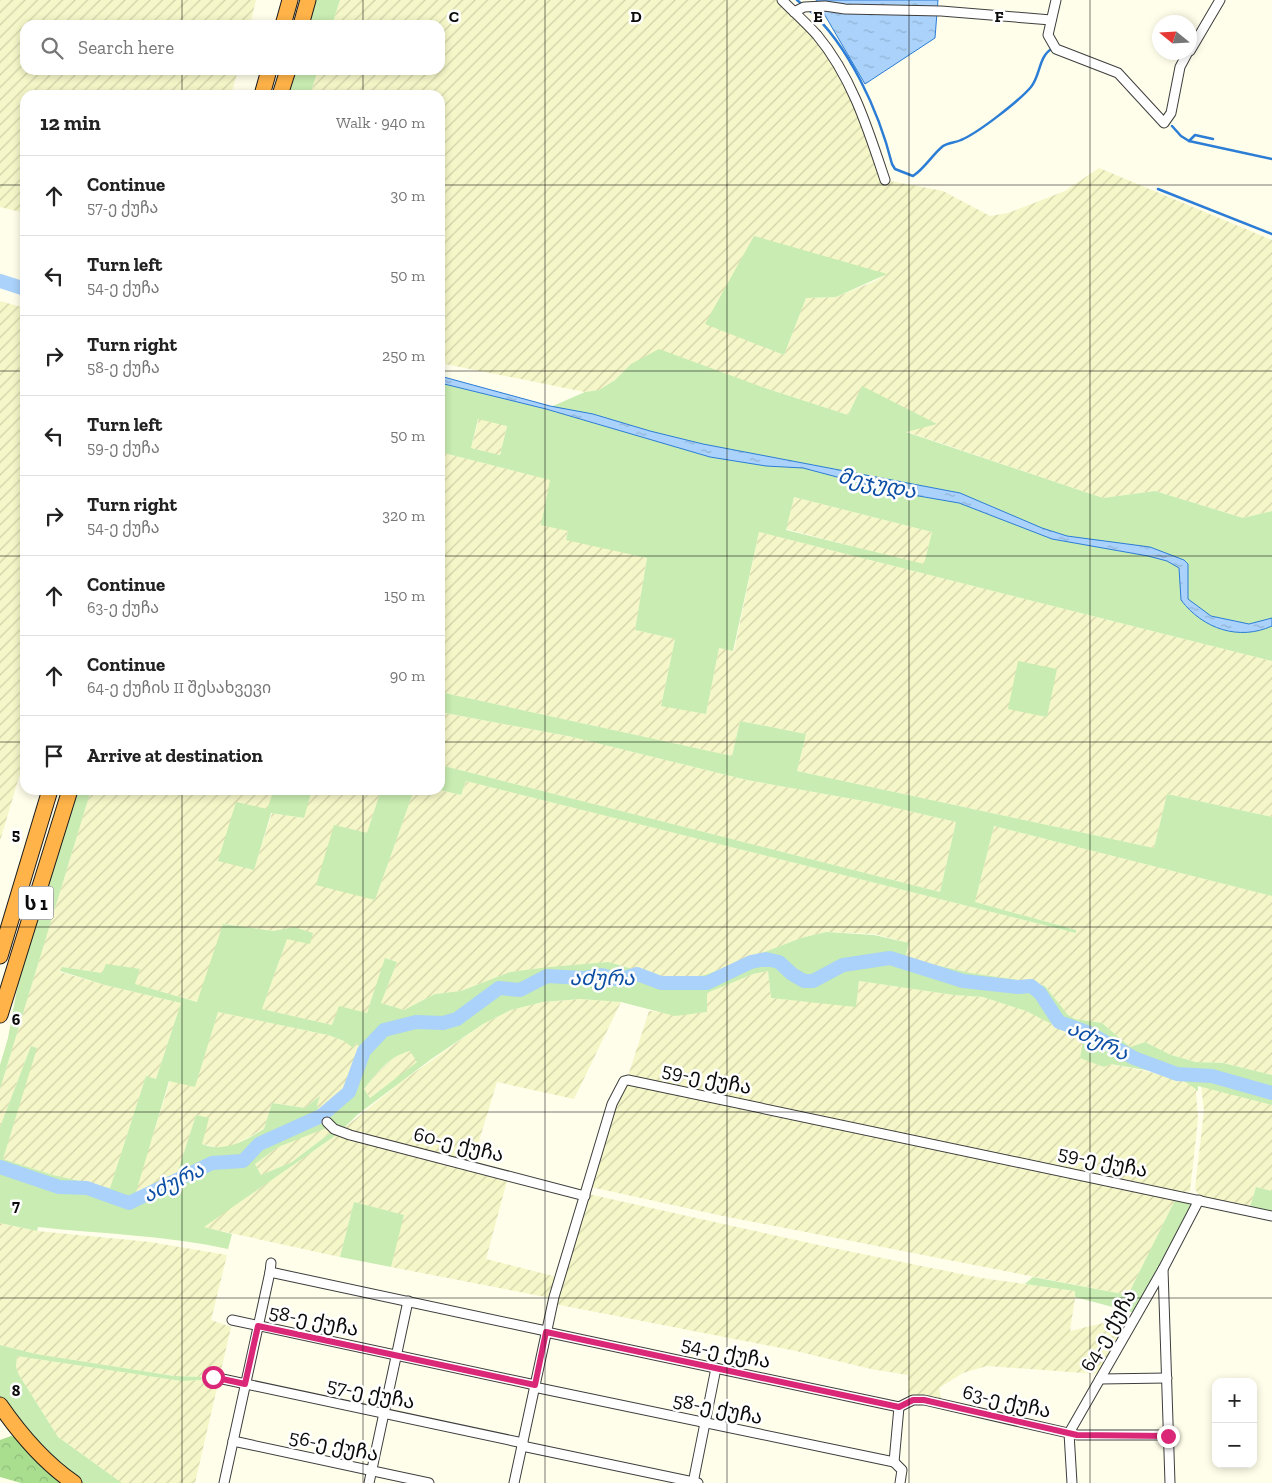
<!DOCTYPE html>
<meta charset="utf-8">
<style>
:root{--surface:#fff;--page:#f6f6f6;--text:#222;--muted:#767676;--line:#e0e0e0}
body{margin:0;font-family:"Zilla Slab","Noto Sans Georgian",serif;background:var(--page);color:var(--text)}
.controls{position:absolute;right:15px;bottom:15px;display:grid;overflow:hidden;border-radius:10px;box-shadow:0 2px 8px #0003}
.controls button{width:45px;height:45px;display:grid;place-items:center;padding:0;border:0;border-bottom:1px solid var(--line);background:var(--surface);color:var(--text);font:25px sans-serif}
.compass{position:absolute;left:1152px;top:15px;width:45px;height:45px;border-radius:50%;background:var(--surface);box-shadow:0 2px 8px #0003;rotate:288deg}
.stop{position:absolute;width:15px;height:15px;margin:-11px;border:4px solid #db2777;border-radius:50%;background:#fff}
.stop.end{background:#db2777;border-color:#fff;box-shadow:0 1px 5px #0008}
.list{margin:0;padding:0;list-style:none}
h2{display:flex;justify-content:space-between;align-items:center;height:65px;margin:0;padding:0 20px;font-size:21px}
h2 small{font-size:16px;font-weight:400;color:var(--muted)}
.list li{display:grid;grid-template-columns:32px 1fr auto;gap:15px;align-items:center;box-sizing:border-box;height:80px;padding:0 20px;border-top:1px solid var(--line)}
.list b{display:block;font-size:19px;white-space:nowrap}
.list p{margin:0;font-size:16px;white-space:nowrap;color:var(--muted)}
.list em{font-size:16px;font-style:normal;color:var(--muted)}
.icon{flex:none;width:28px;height:28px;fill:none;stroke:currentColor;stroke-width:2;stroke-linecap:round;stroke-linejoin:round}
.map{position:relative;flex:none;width:1272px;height:1483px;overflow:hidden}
.search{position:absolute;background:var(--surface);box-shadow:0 2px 8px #0003;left:20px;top:20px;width:425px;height:55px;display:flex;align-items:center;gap:12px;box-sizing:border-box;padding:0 18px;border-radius:15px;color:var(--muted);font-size:19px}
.panel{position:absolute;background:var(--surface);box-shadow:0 2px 8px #0003;left:20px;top:90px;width:425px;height:705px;border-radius:15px}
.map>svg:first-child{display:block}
.farmland{fill:url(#farmland-furrows);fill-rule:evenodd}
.grass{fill:#c8ecb1;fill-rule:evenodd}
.forest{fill:url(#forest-crowns)}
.water{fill:url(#water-ripples);stroke:#2c7dd6}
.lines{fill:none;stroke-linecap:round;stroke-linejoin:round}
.stream{stroke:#2c7dd6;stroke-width:2.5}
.river{stroke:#aad2fa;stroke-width:14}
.street-casing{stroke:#3e3e3e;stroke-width:11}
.highway-casing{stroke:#1c1c1c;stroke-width:17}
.street{stroke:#fff;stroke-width:9}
.highway{stroke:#ffb348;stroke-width:15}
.route{stroke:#db2777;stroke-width:6}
.grid{fill:none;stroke:#0b0b0b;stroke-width:1;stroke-opacity:0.55}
.labels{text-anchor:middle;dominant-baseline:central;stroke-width:5;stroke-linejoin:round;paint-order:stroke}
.shield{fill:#fff;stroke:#545454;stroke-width:1}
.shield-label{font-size:19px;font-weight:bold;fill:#0b0b0b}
.street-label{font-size:20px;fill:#0b0b0b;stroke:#fff}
.water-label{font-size:21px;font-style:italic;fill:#0d4fa5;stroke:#fff}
.grid-label{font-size:16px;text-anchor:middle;font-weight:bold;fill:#0b0b0b;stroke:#fff;stroke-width:5;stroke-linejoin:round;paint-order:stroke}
</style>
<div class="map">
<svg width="1272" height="1483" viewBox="0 0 1272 1483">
<defs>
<pattern id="farmland-furrows" width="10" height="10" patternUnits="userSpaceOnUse" patternTransform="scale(1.25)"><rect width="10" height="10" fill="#f5f7c8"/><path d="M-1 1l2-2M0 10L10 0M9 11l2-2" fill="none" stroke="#d1d2aa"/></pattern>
<pattern id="forest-crowns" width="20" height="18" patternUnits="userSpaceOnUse" patternTransform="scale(1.25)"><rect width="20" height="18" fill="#a9de8f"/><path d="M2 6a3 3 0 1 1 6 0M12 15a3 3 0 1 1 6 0" fill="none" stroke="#90bd7a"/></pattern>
<pattern id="water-ripples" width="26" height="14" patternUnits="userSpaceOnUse" patternTransform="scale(1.25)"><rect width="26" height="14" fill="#aad2fa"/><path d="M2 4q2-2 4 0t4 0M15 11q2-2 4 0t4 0" fill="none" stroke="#91b3d5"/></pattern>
</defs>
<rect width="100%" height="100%" fill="#fffeea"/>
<g class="farmland">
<polygon points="0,0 256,0 250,25 25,25 25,70 238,70 231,95 25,95 25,213 0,207"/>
<path d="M 340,0 L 782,0 L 839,67 L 885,180 L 943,191 L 990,216 L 1008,213 L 1065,191 L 1099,168 L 1272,240 L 1272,511 L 1243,518 L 1155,491 L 1103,498 L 905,431 L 936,424 L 862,387 L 848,415 L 762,387 L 631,364 L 615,380 L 599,390 L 585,392 L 440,363 L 440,95 L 310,95 L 318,70 L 440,70 L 440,25 L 332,25 ZM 886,274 L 875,281 L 836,297 L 806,298 L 784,355 L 705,323 Z"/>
<polygon points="0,301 25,308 25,757 0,841"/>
<polygon points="479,418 507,425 500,455 471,448"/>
<polygon points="440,452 551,480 568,531 566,539 647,558 635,630 675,639 661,705 706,714 719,648 734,651 759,532 1272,661 1272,817 1167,794 1154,848 797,771 806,734 740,721 732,756 440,692"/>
<polygon points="794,497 932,532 924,565 786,529"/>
<polygon points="440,712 568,736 747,780 875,803 956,822 940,892 440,765"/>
<polygon points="466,781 1076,933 1076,930 975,902 994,826 1272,896 1272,1075 1223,1063 1197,1062 1171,1055 1145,1042 1130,1047 1102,1023 1075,1019 1068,1015 1045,986 1032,982 971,973 905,958 909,943 874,934 826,932 801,938 705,975 677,979 657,976 608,962 510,972 461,991 435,994 404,1010 381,1003 397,962 386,958 367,1013 332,1025 262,1009 287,939 294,927 273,931 224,924 198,1002 134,984 140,970 102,973 62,967 60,972 105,985 181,1003 156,1079 146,1076 110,1188 53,1175 3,1159 36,1048 31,1046 0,1127 0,1089 91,790 274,790 254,869 272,813 303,818 312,790 381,790 367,833 375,900 414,790 440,790 461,795"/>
<polygon points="768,971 771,998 856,1006 859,981 954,995 983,997 1026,1011 1084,1040 1080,1058 1170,1076 1191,1085 1198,1091 1196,1091 1198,1119 1190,1191 1183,1192 628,1076 649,1011 691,1014 707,1012 707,993 753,974"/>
<polygon points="580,999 621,1002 574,1099 497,1082 472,1164 343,1129 401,1082 483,1024 511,1010 543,1002"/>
<polygon points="218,1012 328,1035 344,1041 353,1047 356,1043 364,1051 349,1092 322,1116 317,1105 319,1097 305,1108 272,1103 264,1129 232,1146 221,1148 202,1144 196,1115 177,1174 135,1192 170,1081 195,1086"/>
<polygon points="411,1051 418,1062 370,1098 364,1089 376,1074 391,1060 400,1054"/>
<polygon points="627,1084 1177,1196 1128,1295 718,1215 591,1187 613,1112"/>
<polygon points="1201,1086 1272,1105 1272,1191 1256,1187 1249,1210 1202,1199 1195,1189 1204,1110"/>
<polygon points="324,1127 329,1127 334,1130 292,1162 261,1175 255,1164 278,1147"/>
<polygon points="339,1133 508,1177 486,1259 557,1277 551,1298 391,1267 403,1215 354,1202 340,1257 203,1227"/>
<polygon points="588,1194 823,1246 981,1278 1076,1291 1070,1331 1120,1319 1131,1320 1097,1374 987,1366 963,1373 939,1388 941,1400 908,1399 908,1375 871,1369 796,1351 555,1304"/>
<polygon points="0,1223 37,1231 150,1242 227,1255 211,1320 231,1327 195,1483 122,1483 58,1437 19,1375 16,1367 17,1356 181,1381 200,1380 202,1377 175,1376 36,1354 0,1345"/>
</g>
<g class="grass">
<polygon points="308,0 340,0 332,25 301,25"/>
<polygon points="288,70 318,70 310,95 280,95"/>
<polygon points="754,236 887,274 836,297 806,298 784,355 705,324"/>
<path d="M 659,349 L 762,387 L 848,415 L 862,386 L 937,424 L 906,432 L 1103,498 L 1155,491 L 1243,518 L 1272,511 L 1272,661 L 759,532 L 733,651 L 719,648 L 706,714 L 661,706 L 675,639 L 635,630 L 647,558 L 566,540 L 568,531 L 541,525 L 550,480 L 440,452 L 440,383 L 546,409 L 585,392 L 599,390 L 615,380 L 631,364 ZM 478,419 L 507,426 L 500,455 L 471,448 ZM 794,497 L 932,532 L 924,564 L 786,530 Z"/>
<polygon points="1018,661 1057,669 1047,717 1008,709"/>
<polygon points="440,692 732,756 740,721 806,734 797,771 1154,848 1167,794 1272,817 1272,896 994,826 975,902 1076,930 1076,933 466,781 461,795 440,790 440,765 940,892 956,822 875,803 747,780 568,736 440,712"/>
<polygon points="75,790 91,790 0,1089 0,1065 8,1038 22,962"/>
<polygon points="274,790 312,790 304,818 271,813 254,870 218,861 236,802 267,809"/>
<polygon points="381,790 414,790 375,900 316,885 334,825 367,833"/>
<path d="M 223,924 L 273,931 L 294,927 L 313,933 L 310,944 L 287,939 L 262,1009 L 332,1025 L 339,1006 L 367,1013 L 385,958 L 397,962 L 381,1003 L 404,1010 L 435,994 L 461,991 L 510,972 L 550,967 L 608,962 L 657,976 L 677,979 L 705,975 L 801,938 L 826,932 L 874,935 L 909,943 L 905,958 L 971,973 L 1032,982 L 1045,986 L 1068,1015 L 1075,1019 L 1102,1023 L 1130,1047 L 1145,1042 L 1171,1055 L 1196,1062 L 1223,1063 L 1272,1075 L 1272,1105 L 1198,1086 L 1198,1091 C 1176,1071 1139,1070 1111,1064 L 1104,1067 L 1080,1058 L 1083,1040 L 1026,1011 L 983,997 L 954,995 L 859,981 L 856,1007 L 771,998 L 768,971 L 753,974 L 707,993 L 707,1012 L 675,1016 L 621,1002 L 580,999 L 543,1002 L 511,1010 L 483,1024 L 430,1060 L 357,1115 L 343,1129 L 335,1127 L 324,1114 L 349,1092 L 364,1052 L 356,1043 L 353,1048 L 344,1041 L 328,1035 L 218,1012 L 195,1087 L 169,1081 L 136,1192 L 177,1174 L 196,1115 L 209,1118 L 202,1144 C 225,1153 244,1141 264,1129 L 272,1103 L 305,1108 L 320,1096 L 317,1105 L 321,1115 L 258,1141 L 242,1160 L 208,1162 L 130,1201 L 87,1186 L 60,1185 L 0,1166 L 0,1127 L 31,1046 L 37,1048 L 3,1159 L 53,1175 L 110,1188 L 146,1076 L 156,1079 L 181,1003 L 105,985 L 60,971 L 62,967 L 102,973 L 106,964 L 140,969 L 135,984 L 197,1002 ZM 410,1051 L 417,1062 L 370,1098 L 364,1089 C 377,1073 389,1056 410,1051 Z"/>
<path d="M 323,1117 L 329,1127 L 278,1147 L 255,1164 L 261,1175 L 292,1162 L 334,1130 L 339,1133 L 204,1227 L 232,1234 L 228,1249 C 165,1235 102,1234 38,1227 L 37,1231 L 0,1223 L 0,1169 L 59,1189 L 87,1190 L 116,1202 L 130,1205 L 213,1166 L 244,1164 L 262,1145 Z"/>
<polygon points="1256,1187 1272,1191 1272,1214 1249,1210"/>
<polygon points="1177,1196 1186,1199 1195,1205 1135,1313 1075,1297 1075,1291 1025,1284 1033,1277 1128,1295"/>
<polygon points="354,1202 404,1215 391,1267 340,1257"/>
<polygon points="0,1345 36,1354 174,1376 202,1377 201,1380 181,1381 17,1356 16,1367 19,1375 58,1437 122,1483 81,1483 29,1435 0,1397"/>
</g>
<polygon class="forest" points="11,1436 15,1437 66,1483 21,1483 0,1477 0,1440"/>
<g class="water">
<polygon points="816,0 938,0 935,38 865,84"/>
<path d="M 440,376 L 550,406 L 593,414 L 650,431 L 703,444 L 960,493 L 1042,528 L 1067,536 L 1150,547 L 1184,560 L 1188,564 L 1188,599 L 1211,616 L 1249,624 L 1272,618 L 1272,626 C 1239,641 1203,629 1181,600 L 1179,568 L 1167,561 L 1148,556 L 1052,539 L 959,503 L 890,491 L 803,468 L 766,466 L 710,457 L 546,409 L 440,383 Z"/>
</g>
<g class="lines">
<g class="stream">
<polyline points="797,0 804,6"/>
<path d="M 808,9 C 849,45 879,112 892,164 L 895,169 L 913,176 C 925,168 932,155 943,146 C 949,142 955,143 961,140 C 978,133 1019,101 1031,87 C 1041,75 1038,56 1053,48"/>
<polyline points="1172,126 1181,136 1189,141 1272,159"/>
<polyline points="1189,141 1195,135 1213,139"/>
<polyline points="1158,189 1272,234"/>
</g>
<g class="river">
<polyline points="0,281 25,289"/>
<polyline points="0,1167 59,1187 87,1188 129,1203 212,1163 243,1161 259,1144 321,1116 349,1092 364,1051 384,1030 416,1022 443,1023 457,1019 499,988 520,990 547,976 584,978 602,975 619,980 637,974 661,983 707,983 751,962 766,959 779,962 792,974 804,981 813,981 843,965 890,958 963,981 1018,987 1031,986 1040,993 1059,1022 1087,1032 1134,1058 1177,1074 1212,1076 1272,1093"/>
</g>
<defs>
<g id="street">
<path d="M 782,0 C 794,12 806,23 817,35 C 852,77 868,129 885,180"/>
<polyline points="1056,0 1048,35 1056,49 1118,73 1164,123 1171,113 1180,67 1188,52"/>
<polyline points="794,12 804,7 825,6 845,9 941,11 1051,20"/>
<polyline points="1190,51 1220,0"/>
<polyline points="327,1122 334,1129 350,1135 585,1196"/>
<polyline points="271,1263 270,1272 546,1331"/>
<polyline points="1163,1269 1170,1483"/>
<polyline points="232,1320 535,1385"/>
<polyline points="546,1332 899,1407"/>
<polyline points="213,1377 523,1443"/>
<polyline points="1100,1379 1167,1378"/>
<polyline points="534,1387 894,1462"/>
<polyline points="899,1407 913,1400 924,1400 1077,1435 1168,1435"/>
<polyline points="233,1441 429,1483"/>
<polyline points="522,1446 698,1483"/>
<polyline points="894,1462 899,1407"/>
<polyline points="894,1462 902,1470 900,1483"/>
<polyline points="224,1483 270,1272"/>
<polyline points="369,1483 408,1301"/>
<polyline points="514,1483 554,1297 612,1104 624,1081 628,1080 1272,1216"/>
<polyline points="693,1483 716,1368"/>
<polyline points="1072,1483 1069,1433 1163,1269 1199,1200"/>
</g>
<g id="highway">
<polyline points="283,25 290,0"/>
<polyline points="301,25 308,0"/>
<polyline points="262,95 269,70"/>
<polyline points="280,95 288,70"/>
<polyline points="0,956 50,790"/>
<polyline points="0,1015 70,790"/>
<path d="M 0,1405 C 20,1434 45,1463 74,1483"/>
</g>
</defs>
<use href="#street" class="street-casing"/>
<use href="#highway" class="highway-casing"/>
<use href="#street" class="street"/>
<use href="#highway" class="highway"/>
</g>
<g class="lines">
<polyline class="route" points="213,1377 245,1384 258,1326 535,1385 546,1332 899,1407 913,1400 924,1400 1077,1435 1168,1436"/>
</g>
<path class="grid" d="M 182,0 L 182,25M 363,0 L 363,25M 545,0 L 545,1483M 727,0 L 727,1483M 909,0 L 909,1483M 1090,0 L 1090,1483M 182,70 L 182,95M 363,70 L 363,95M 0,185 L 25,185M 440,185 L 1272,185M 0,371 L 25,371M 440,371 L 1272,371M 0,556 L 25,556M 440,556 L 1272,556M 0,742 L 25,742M 440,742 L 1272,742M 182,790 L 182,1483M 363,790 L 363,1483M 0,927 L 1272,927M 0,1112 L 1272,1112M 0,1298 L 1272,1298"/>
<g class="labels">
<rect class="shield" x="18.5" y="886.5" width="35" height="33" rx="4"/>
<g class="shield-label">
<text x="36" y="903">ს 1</text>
</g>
<g class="street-label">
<text transform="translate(707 1078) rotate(12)">59-ე ქუჩა</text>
<text transform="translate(459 1144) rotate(14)">60-ე ქუჩა</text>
<text transform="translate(1103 1161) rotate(12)">59-ე ქუჩა</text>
<text transform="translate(314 1320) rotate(12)">58-ე ქუჩა</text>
<text transform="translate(1108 1330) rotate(-60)">64-ე ქუჩა</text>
<text transform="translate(726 1352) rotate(12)">54-ე ქუჩა</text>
<text transform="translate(371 1393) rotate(12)">57-ე ქუჩა</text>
<text transform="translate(1007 1401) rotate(13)">63-ე ქუჩა</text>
<text transform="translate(718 1408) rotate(12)">58-ე ქუჩა</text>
<text transform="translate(334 1445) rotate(12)">56-ე ქუჩა</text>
</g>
<g class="water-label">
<text transform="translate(877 483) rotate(12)">მეჯუდა</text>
<text x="602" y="977">აძურა</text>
<text transform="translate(1098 1040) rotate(26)">აძურა</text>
<text transform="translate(173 1182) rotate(-26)">აძურა</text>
</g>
</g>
<g class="grid-label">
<text x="454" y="22">C</text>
<text x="636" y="22">D</text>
<text x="818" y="22">E</text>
<text x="999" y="22">F</text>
<text x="16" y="840">5</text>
<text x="16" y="1025">6</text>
<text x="16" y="1211">7</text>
<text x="16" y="1396">8</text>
</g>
</svg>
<div class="controls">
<button>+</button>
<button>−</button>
</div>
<svg class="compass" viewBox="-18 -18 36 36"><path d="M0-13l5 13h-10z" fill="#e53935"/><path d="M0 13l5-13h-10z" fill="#767676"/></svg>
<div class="stop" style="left:213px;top:1377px"></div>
<div class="stop end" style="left:1168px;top:1436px"></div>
<div class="search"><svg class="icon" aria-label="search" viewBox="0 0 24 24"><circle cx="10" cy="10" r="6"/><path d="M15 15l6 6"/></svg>Search here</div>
<section class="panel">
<h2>12 min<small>Walk · 940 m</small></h2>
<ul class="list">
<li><svg class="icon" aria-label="ahead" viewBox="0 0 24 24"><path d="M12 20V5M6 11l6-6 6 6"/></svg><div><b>Continue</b><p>57-ე ქუჩა</p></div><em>30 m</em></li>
<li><svg class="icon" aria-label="left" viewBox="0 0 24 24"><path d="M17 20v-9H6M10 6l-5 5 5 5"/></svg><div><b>Turn left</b><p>54-ე ქუჩა</p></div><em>50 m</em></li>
<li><svg class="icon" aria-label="right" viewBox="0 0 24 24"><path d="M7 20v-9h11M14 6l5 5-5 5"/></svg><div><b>Turn right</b><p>58-ე ქუჩა</p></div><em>250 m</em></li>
<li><svg class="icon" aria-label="left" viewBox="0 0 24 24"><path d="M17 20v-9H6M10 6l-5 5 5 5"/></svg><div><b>Turn left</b><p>59-ე ქუჩა</p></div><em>50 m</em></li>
<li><svg class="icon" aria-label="right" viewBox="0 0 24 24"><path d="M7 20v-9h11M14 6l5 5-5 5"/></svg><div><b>Turn right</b><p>54-ე ქუჩა</p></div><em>320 m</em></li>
<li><svg class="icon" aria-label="ahead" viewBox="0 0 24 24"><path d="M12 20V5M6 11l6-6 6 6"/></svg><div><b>Continue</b><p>63-ე ქუჩა</p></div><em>150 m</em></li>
<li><svg class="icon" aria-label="ahead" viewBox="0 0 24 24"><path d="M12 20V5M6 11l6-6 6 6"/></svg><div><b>Continue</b><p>64-ე ქუჩის II შესახვევი</p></div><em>90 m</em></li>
<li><svg class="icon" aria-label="arrive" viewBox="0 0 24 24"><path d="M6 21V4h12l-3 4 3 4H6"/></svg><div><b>Arrive at destination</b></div></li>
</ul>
</section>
</div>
